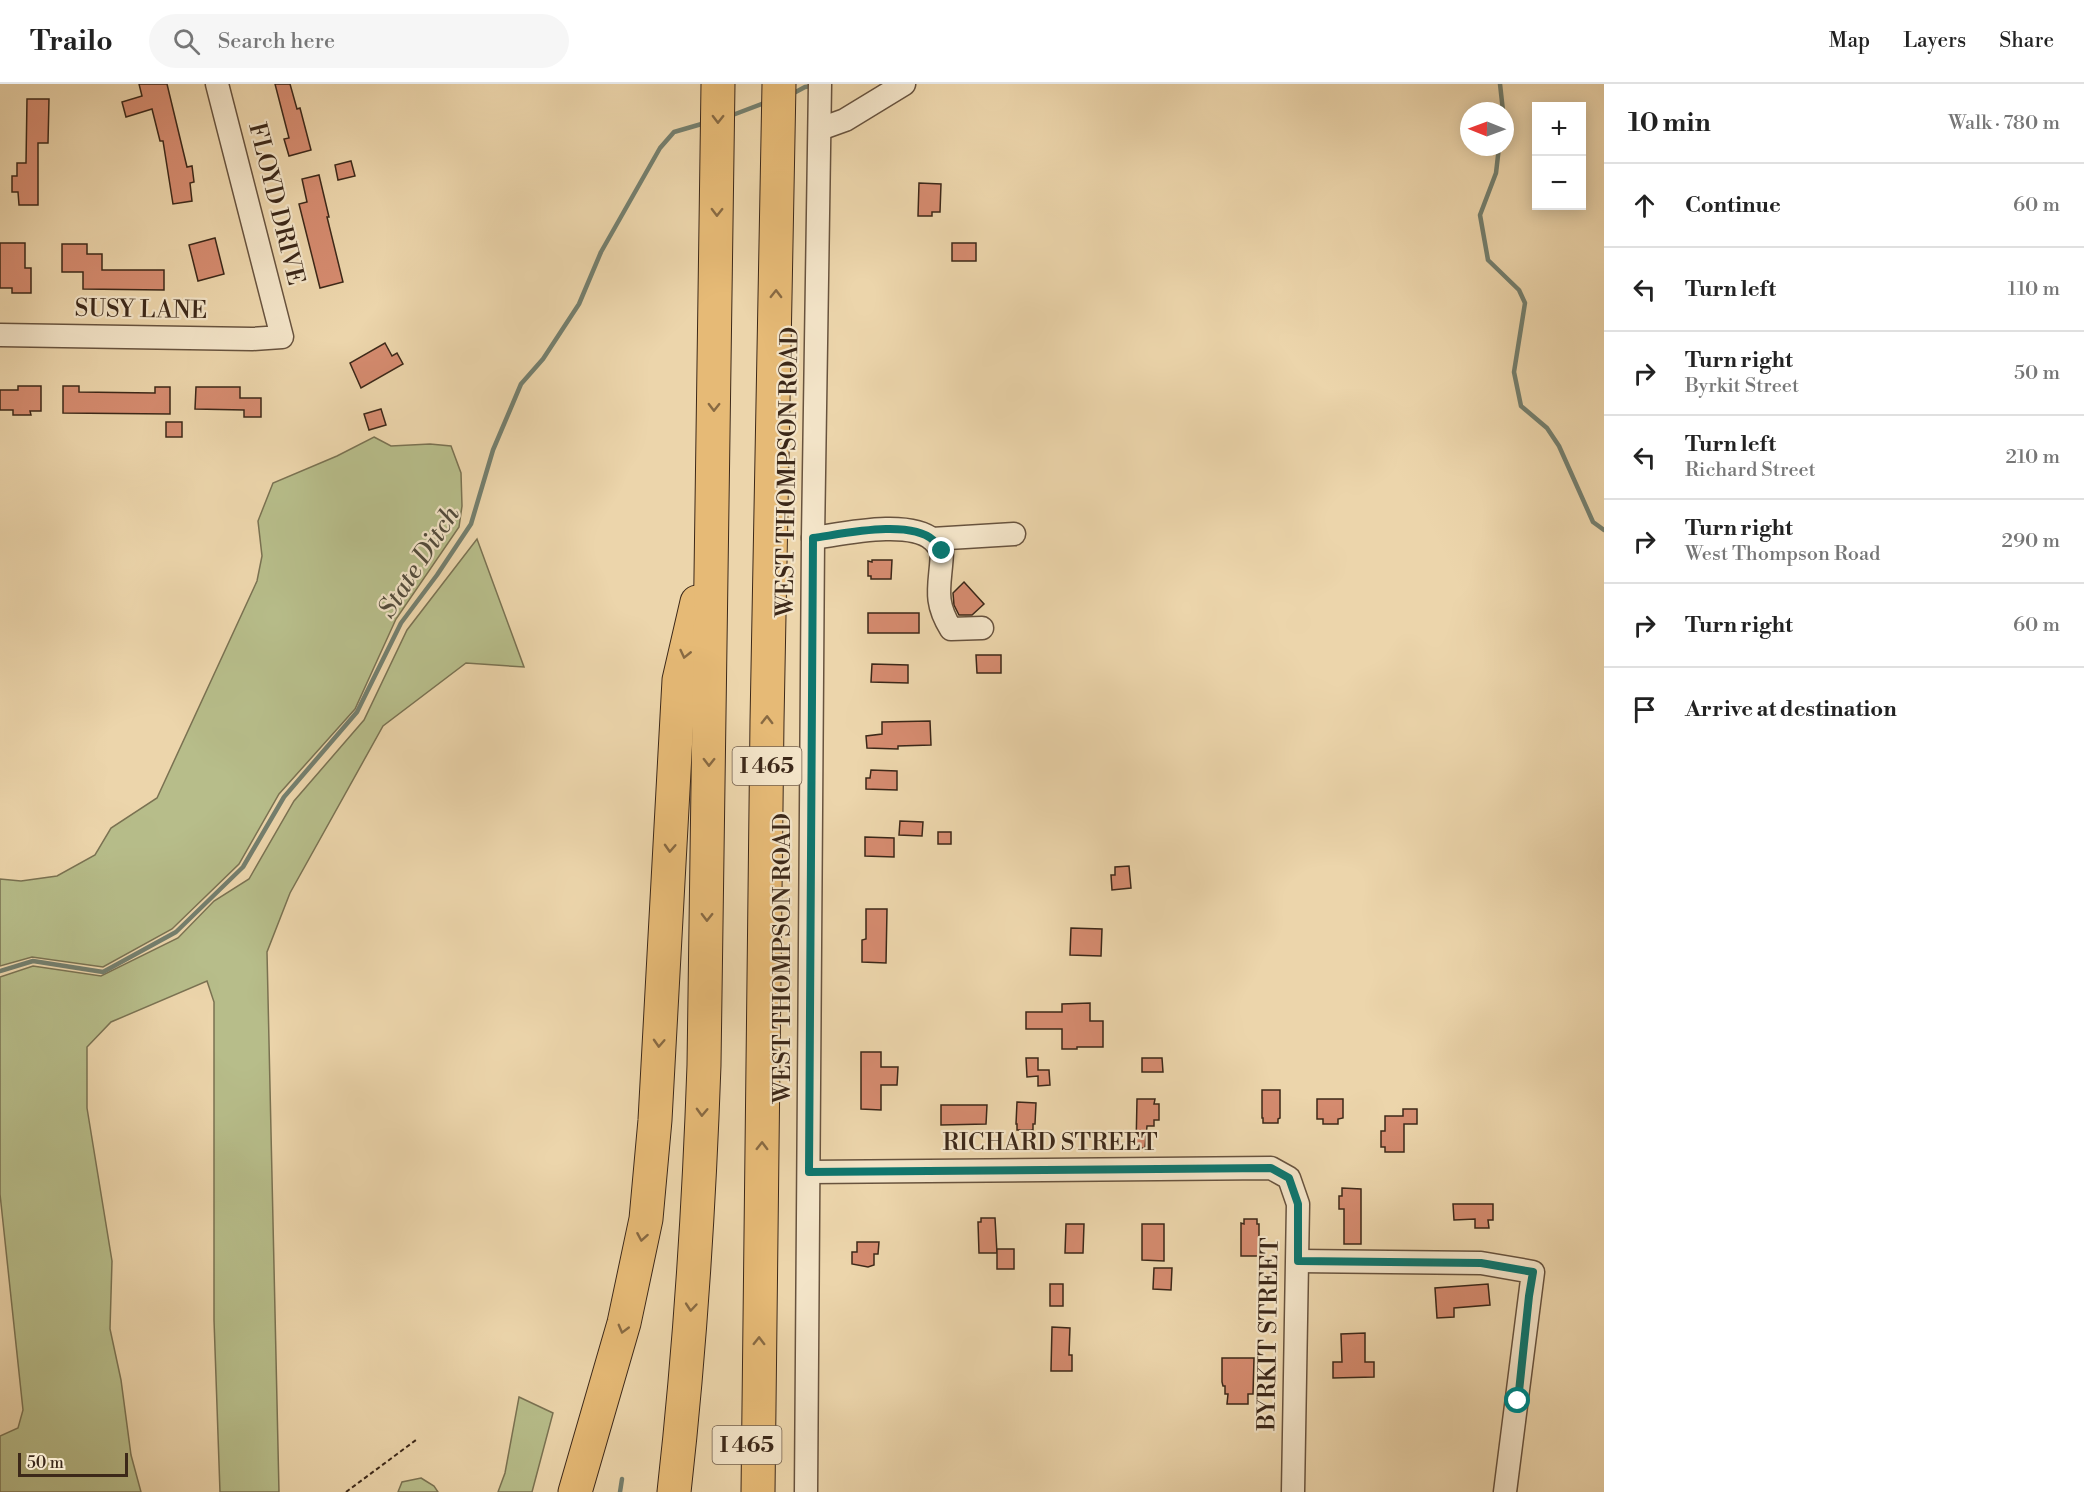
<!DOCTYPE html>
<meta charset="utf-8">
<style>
:root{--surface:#fff;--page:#f6f6f6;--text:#222;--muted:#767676;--line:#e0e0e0}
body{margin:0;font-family:"Libre Bodoni",serif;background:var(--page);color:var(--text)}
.controls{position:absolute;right:18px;top:18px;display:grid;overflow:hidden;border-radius:0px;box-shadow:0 3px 15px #0003}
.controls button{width:54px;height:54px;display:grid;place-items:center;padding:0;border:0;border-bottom:2px solid var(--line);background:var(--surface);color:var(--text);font:30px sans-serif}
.compass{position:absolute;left:1460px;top:18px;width:54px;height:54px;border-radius:50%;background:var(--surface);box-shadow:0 3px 15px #0003;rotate:271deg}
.scale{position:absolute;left:18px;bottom:15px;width:110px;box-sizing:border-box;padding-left:6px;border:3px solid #3c2819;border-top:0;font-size:16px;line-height:21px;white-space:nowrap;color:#3c2819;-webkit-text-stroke:4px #f3e4c8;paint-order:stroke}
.stop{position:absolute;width:18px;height:18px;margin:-14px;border:4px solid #0f766e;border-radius:50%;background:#fff}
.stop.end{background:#0f766e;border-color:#fff;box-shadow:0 2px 6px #0008}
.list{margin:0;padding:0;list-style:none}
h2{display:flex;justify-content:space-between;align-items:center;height:78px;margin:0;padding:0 24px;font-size:26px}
h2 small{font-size:20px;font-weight:400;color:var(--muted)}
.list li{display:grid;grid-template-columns:39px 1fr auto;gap:18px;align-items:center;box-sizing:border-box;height:84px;padding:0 24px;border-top:2px solid var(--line)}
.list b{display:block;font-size:22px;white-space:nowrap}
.list p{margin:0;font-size:20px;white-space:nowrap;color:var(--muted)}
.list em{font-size:20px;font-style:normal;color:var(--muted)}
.icon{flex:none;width:33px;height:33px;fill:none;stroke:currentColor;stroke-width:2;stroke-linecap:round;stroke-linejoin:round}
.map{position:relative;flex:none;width:1604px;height:1408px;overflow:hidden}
header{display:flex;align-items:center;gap:36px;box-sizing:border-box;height:84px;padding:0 30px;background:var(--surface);border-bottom:2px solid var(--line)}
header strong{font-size:28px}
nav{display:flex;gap:33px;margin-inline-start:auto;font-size:21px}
.search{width:420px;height:54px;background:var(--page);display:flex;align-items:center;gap:15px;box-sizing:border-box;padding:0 21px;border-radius:33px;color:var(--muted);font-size:22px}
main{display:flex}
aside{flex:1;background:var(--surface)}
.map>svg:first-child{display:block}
.green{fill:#b7bd8a;stroke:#7a7252;stroke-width:1.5}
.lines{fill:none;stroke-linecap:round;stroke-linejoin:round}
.stream{stroke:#747f6e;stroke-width:4.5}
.building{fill:#d58b6f;stroke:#3c2819;stroke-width:1.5}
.minor-casing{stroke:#68533e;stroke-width:25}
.highway-casing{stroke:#3c2819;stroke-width:35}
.path{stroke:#3c2819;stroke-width:2;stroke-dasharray:4.5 3;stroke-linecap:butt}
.minor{stroke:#f3e4c8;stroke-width:22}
.highway{stroke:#e6ba76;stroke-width:33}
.oneway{stroke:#886a43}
.route{stroke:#0f766e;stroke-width:8}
.labels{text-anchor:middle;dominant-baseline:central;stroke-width:4.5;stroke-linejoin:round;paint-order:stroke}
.shield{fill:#f3e4c8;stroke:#73604e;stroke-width:1.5}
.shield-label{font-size:22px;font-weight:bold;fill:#3c2819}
.street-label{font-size:24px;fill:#3c2819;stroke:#f3e4c8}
.water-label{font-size:26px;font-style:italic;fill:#534c3c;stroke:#f3e4c8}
</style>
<header>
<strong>Trailo</strong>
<div class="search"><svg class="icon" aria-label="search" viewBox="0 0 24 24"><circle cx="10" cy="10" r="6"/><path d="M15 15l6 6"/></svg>Search here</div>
<nav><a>Map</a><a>Layers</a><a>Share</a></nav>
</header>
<main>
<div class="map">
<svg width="1604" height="1408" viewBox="0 0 1604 1408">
<rect width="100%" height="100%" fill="#ecd5ab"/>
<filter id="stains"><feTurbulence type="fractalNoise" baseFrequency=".00333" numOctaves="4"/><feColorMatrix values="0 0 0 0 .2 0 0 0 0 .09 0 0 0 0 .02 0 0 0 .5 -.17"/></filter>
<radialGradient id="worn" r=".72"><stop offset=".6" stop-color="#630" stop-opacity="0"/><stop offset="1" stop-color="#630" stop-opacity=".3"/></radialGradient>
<g class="green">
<polygon points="374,353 391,362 430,360 451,362 461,389 462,422 459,443 396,535 355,625 279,710 239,780 172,845 103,883 32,873 0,882 0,795 21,797 57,792 95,771 111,744 157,714 257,497 262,472 258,437 273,399 337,372"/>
<polygon points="477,455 524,583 466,579 383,642 290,809 267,868 279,1408 220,1408 214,1236 214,918 207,897 111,938 87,963 87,1024 112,1177 110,1245 121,1296 131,1371 141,1408 0,1408 0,1352 18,1344 23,1326 0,1110 0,893 33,882 101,892 178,854 214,817 249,795 294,717 364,636 407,546"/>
<polygon points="519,1313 553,1329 532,1408 498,1408 505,1389"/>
<polygon points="421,1394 434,1402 438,1408 398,1408 402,1398"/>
</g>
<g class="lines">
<g class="stream">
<polyline points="1500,0 1503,27"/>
<polyline points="790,11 805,3 812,2"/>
<polyline points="730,32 767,18"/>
<polyline points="1499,63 1496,89 1480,131 1488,176 1519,206 1525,219 1514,288 1521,322 1547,344 1559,362 1593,438 1604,446"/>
<polyline points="0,887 33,877 103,888 176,848 243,783 284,713 357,628 401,539 437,491 471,440 493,366 521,300 543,275 579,220 601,168 660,64 674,48 705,39"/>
<polyline points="620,1408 622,1395"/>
</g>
</g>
<g class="building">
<polygon points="139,0 167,0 187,83 192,82 194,98 190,99 192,117 173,120 163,57 160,57 152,25 126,33 122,18 142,12"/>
<polygon points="275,0 290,0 297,25 300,24 311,66 289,72 284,55 289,54"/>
<polygon points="27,15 49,15 48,59 38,59 38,121 19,121 18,108 12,108 12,92 17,92 17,79 26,79"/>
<polygon points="351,77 355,92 338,96 335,81"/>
<polygon points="319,91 329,133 327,133 343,198 320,204 299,120 307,118 302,95"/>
<polygon points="919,99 941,100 940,128 932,128 932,132 918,132"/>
<polygon points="215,154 224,190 198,197 189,161"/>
<polygon points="0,159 25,159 25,184 31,184 31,209 12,209 12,204 0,204"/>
<rect x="952" y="159" width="24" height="18"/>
<polygon points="62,160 87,160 87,170 102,170 102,186 164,186 164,206 83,205 83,188 62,188"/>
<polygon points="385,259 392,272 397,269 403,280 361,304 350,279"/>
<polygon points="18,302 41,302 41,327 30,327 31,331 13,331 13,326 0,326 0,306 18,306"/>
<polygon points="63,302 79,302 79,308 155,309 155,303 170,303 170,330 63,329"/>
<polygon points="196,303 240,303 240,314 261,314 261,333 244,333 244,326 195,325"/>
<polygon points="381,325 386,341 369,346 364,330"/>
<rect x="166" y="338" width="16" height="15"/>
<polygon points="872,476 892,476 891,495 871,495 871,492 868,492 868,477 872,478"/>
<polygon points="964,498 984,520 972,531 959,531 954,521 953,509"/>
<rect x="868" y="529" width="51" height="20"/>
<polygon points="976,571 1001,571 1001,589 977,589"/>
<polygon points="872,580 908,581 908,599 871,598"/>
<polygon points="930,637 931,661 898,662 898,665 867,664 866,652 882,650 882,638"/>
<polygon points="871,686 897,687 897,706 866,705 866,694 870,694"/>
<polygon points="900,737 923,738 922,752 899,751"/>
<rect x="938" y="748" width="13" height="12"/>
<polygon points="865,753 894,754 894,773 865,772"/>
<polygon points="1129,782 1131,804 1112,806 1111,791 1115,791 1115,783"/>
<polygon points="866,825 887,825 886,879 862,878 862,856 866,855"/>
<polygon points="1071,844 1102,845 1101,872 1070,871"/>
<polygon points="1090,919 1090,937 1103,937 1103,963 1077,963 1077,965 1062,965 1062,945 1026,945 1026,928 1062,928 1062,920"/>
<polygon points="861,968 881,968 881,983 898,983 897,1001 881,1001 881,1026 861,1025"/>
<polygon points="1026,974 1038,974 1038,986 1049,986 1050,1001 1038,1002 1038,992 1027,993"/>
<polygon points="1142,974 1162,974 1163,988 1142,988"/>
<polygon points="1262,1006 1280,1006 1280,1034 1278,1035 1278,1039 1263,1039 1263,1034 1262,1034"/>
<polygon points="1137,1015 1155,1015 1154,1020 1159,1020 1159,1036 1154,1036 1154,1042 1147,1042 1145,1064 1136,1064"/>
<polygon points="1317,1015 1343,1015 1343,1034 1338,1035 1338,1040 1323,1040 1323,1035 1317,1035"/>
<polygon points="1017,1018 1036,1019 1035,1040 1033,1040 1033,1046 1017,1046 1017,1040 1016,1040"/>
<polygon points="941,1021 987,1021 986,1040 941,1041"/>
<polygon points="1403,1025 1417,1025 1417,1040 1404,1040 1404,1068 1385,1068 1385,1063 1381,1063 1381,1047 1385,1047 1385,1032 1403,1032"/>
<polygon points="1342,1104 1361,1105 1361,1160 1344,1160 1344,1125 1339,1125 1339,1112 1342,1112"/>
<polygon points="1453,1120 1493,1120 1493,1136 1488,1136 1489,1144 1475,1144 1475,1135 1454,1136"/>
<polygon points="981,1134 995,1134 997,1169 979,1169 978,1138 981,1138"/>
<polygon points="1244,1135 1257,1135 1257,1140 1259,1140 1259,1172 1241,1172 1241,1139 1244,1140"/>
<polygon points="1066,1140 1084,1140 1083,1169 1065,1169"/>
<polygon points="1142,1140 1164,1140 1164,1177 1142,1176"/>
<polygon points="857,1158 879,1158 878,1170 874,1170 874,1181 868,1183 852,1180 852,1168 857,1168"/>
<rect x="997" y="1165" width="17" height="20"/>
<polygon points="1154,1184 1172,1184 1171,1206 1153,1205"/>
<rect x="1050" y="1200" width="13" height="22"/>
<polygon points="1488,1200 1490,1221 1454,1224 1454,1233 1437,1234 1435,1204"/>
<polygon points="1052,1243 1070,1244 1069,1271 1072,1271 1072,1287 1051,1287"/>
<polygon points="1365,1249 1365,1278 1374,1278 1374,1293 1333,1294 1333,1278 1342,1278 1341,1250"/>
<polygon points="1222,1274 1254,1274 1253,1310 1248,1310 1248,1320 1227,1320 1228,1310 1225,1310 1225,1302 1223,1302 1222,1298"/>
</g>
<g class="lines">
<defs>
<g id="minor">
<polyline points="820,45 845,36 904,0"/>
<polyline points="0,251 252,255 282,253 217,0"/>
<path d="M 813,454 C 843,450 909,435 933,456 C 936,459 939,463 942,467 C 941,500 932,515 951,545 L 982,544"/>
<polyline points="932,455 1014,450"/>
<polyline points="809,1088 1271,1084 1289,1094 1298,1120 1293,1408"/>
<polyline points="1298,1177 1481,1179 1533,1188 1505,1408"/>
<polyline points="806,1408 813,454 820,0"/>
</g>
<g id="highway">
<polyline points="575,1408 624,1239 646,1135 655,1036 679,596 697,518"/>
<path d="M 674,1408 C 690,1266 699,1124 704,981 L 718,0"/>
<polyline points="758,1408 767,638 779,0"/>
</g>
</defs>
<use href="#minor" class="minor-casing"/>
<use href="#highway" class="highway-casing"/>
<polyline class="path" points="346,1408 416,1356"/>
<use href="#minor" class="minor"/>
<use href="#highway" class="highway"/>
</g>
<defs><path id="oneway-chevron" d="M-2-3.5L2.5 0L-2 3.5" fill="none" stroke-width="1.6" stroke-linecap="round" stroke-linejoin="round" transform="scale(1.5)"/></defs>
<g class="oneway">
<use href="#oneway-chevron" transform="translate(718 35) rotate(91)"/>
<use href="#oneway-chevron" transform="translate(717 128) rotate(91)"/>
<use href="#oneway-chevron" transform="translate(776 210) rotate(-89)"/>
<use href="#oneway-chevron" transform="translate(714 323) rotate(91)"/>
<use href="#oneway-chevron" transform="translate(685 570) rotate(103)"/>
<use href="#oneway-chevron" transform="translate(767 636) rotate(-89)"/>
<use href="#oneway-chevron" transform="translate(709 678) rotate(91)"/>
<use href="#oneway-chevron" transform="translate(670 764) rotate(93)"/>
<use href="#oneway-chevron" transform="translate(707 833) rotate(91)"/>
<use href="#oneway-chevron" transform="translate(659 959) rotate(93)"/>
<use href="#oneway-chevron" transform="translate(702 1028) rotate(92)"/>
<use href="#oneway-chevron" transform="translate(762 1062) rotate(-89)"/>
<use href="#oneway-chevron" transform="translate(642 1153) rotate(100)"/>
<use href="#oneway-chevron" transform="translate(691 1223) rotate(95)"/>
<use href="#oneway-chevron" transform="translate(623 1245) rotate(105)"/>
<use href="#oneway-chevron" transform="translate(759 1257) rotate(-89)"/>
</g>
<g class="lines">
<path class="route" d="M 942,467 C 939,463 936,459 933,456 C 909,435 843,450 813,454 L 809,1088 L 1271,1084 L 1289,1094 L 1298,1120 L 1298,1177 L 1481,1179 L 1533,1188 L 1529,1212 L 1518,1317"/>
</g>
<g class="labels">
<g class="shield">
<rect x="732.5" y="663" width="69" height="38" rx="4.5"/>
<rect x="712.5" y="1342" width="69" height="38" rx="4.5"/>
</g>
<g class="shield-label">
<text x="767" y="682">I 465</text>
<text x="747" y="1361">I 465</text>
</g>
<g class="street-label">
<text transform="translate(276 120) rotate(76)">FLOYD DRIVE</text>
<text transform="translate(141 226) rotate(1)">SUSY LANE</text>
<text transform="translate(788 388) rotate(-89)">WEST THOMPSON ROAD</text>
<text transform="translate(783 874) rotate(-90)">WEST THOMPSON ROAD</text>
<text x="1050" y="1059">RICHARD STREET</text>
<text transform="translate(1269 1250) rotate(-89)">BYRKIT STREET</text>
</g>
<g class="water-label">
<text transform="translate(419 478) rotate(-57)">State Ditch</text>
</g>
</g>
<rect width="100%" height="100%" filter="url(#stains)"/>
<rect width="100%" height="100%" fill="url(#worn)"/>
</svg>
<div class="controls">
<button>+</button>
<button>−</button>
</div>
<svg class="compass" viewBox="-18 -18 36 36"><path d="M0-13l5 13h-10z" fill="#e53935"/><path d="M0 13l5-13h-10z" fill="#767676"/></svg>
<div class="scale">50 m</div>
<div class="stop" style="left:1518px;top:1317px"></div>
<div class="stop end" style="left:942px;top:467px"></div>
</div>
<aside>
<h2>10 min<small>Walk · 780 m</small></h2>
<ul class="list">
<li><svg class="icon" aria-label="ahead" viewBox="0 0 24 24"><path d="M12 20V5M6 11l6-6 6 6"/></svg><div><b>Continue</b></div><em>60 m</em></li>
<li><svg class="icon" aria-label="left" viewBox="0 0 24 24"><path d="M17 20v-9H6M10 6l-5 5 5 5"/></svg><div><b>Turn left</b></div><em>110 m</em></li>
<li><svg class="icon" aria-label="right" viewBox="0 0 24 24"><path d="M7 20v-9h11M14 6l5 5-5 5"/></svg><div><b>Turn right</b><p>Byrkit Street</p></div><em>50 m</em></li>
<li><svg class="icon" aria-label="left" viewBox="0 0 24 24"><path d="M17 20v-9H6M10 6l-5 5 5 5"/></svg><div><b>Turn left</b><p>Richard Street</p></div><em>210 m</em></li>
<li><svg class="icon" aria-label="right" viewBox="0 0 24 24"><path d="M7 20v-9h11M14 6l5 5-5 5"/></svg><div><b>Turn right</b><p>West Thompson Road</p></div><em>290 m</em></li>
<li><svg class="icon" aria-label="right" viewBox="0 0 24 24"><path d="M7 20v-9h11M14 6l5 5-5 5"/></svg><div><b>Turn right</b></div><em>60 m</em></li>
<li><svg class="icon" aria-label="arrive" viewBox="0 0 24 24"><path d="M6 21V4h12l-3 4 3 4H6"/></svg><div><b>Arrive at destination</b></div></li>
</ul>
</aside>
</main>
